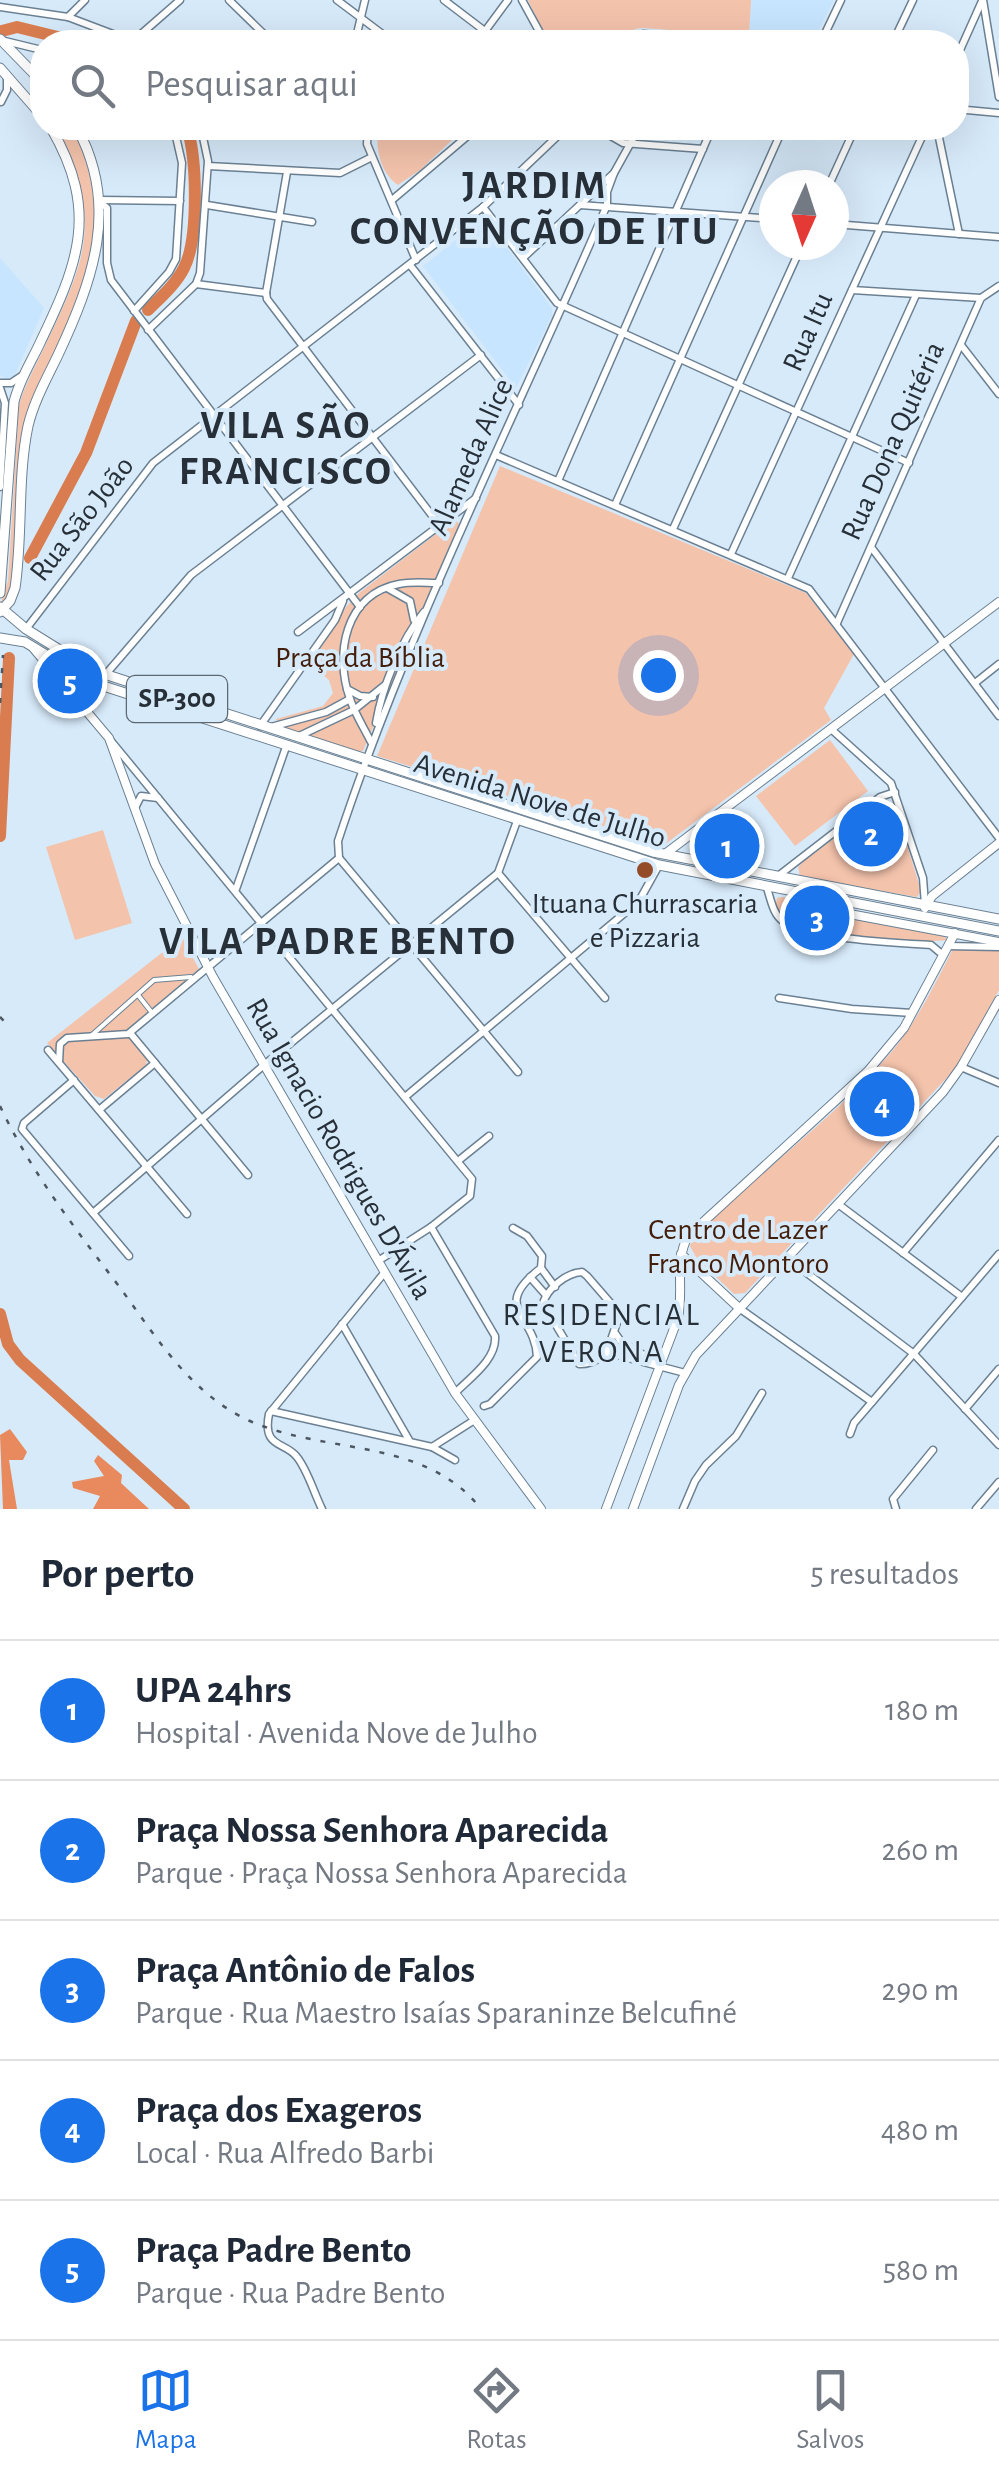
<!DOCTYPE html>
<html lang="pt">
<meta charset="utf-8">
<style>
:root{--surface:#fff;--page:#f6f6f7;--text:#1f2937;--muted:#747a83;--line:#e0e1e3;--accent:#1a73e8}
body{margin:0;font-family:"Alegreya Sans",sans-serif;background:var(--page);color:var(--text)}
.compass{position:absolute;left:759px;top:170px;width:90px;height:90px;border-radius:50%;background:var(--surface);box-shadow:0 10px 40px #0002;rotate:183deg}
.you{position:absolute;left:658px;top:675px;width:35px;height:35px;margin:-25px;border:8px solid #fff;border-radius:50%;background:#1a73e8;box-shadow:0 0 0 15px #1a73e833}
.badge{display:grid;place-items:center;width:65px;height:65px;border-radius:50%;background:var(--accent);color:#fff;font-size:32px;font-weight:700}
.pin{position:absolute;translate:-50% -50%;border:5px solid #fff;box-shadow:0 2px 10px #0006}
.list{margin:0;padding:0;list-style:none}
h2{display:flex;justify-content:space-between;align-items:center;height:130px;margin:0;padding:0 40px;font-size:42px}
h2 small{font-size:32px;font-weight:400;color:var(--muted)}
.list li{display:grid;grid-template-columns:65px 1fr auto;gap:30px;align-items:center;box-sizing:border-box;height:140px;padding:0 40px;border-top:2px solid var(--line)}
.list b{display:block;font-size:38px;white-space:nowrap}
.list p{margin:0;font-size:32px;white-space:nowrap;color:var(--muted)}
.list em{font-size:32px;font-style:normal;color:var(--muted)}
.icon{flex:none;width:55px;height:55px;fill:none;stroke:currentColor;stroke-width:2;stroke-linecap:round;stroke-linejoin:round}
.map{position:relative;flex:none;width:999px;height:1509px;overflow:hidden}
.search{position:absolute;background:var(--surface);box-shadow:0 10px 40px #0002;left:30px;right:30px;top:30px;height:110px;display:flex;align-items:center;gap:25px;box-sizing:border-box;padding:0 35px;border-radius:40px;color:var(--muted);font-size:38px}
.sheet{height:830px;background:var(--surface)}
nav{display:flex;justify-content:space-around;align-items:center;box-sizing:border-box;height:140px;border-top:2px solid var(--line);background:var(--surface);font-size:28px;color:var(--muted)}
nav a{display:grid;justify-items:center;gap:5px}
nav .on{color:var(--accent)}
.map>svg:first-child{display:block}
.built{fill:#c7e5ff}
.green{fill:#f4c3ac}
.forest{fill:#e88a5d}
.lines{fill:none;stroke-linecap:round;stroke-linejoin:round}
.river{stroke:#d97d50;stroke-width:12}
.pedestrian-casing{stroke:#6b8193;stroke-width:6}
.minor-casing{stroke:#6b8193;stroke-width:9}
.tertiary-casing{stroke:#6b8193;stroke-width:10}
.primary-casing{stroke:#6b8193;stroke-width:11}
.pedestrian{stroke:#fff;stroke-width:4}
.minor{stroke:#fff;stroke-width:6}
.tertiary{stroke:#fff;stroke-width:8}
.primary{stroke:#fff;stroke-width:9}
.rail{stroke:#4c5761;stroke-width:2.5;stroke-dasharray:5 10;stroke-linecap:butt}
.poi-dot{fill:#944c28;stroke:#d7eafa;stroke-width:4}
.labels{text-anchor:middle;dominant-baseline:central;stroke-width:8;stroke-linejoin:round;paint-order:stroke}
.shield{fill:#d7eafa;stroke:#5c6872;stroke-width:2.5}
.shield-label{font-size:28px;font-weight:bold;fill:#273038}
.street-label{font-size:30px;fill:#273038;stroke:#d7eafa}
.park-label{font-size:30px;fill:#431e0b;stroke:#d7eafa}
.poi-label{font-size:30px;fill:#273038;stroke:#d7eafa}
.neighbourhood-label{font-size:32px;letter-spacing:2.5px;fill:#273038;stroke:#d7eafa}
.district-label{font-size:40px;font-weight:bold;letter-spacing:2.5px;fill:#273038;stroke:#d7eafa}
</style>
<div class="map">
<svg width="999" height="1509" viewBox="0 0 999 1509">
<rect width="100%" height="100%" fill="#d7eafa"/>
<g class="built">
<polygon points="751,0 834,0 814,39 749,36"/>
<polygon points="481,220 487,221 552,308 552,316 516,388 423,266"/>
<polygon points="0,258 44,308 15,375 8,379 0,376"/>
</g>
<g class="green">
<polygon points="528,0 751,0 749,36 643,28 635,29 618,42 548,42"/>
<path d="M 55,128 L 73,128 C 109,206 96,265 61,341 C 52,361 37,382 32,404 C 22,443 19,485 16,526 C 14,550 16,579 6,601 L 0,605 L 8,581 L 19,405 C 25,385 35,367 44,348 C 87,258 104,221 55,128 Z"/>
<path d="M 379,128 L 465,128 L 420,170 L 398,185 C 381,174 374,147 379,128 Z"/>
<polygon points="500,466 806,593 854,654 824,708 831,720 664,845 377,756"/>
<polygon points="453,521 458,522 459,525 363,751 357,752 280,728 276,719 323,706 333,693 329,680 310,664 346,607 359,593"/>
<polygon points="830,740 868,791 795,846 756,796"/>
<polygon points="888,803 896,809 921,891 917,897 800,877 798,867 805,860 878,805"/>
<polygon points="103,830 132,923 75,940 46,847"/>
<path d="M 783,897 L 791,899 L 805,911 L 942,933 L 947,940 C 919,944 805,937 784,920 C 782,919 775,908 775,907 L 777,898 Z"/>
<polygon points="182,937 199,969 125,1031 147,1060 146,1065 104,1099 95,1096 47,1043"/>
<path d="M 953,949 L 999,950 L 999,990 L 956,1068 L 745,1293 L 734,1294 L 697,1259 L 690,1246 L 692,1240 C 756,1173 834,1120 894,1049 C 918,1019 935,984 953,949 Z"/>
</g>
<g class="forest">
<polygon points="10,1429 27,1452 23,1460 9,1460 17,1509 3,1509 0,1435"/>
<polygon points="98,1455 122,1475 121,1483 149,1509 93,1509 100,1496 73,1488 72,1482 104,1476 94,1461"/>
</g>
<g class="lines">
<g class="river">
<polyline points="2,31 17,27 78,42"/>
<path d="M 148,310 C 161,297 176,284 184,268 C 199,239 197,158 187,128"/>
<polyline points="30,558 86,453 136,321"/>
<polyline points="0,836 9,658"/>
<polyline points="0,1314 8,1344 20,1360 184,1509"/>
</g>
<defs>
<g id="pedestrian">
<polyline points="138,995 153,1014"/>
<polyline points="92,1035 154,980 191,977"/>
</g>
<g id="minor">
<polyline points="229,0 272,42"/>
<polyline points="337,0 393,42"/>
<polyline points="444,0 486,32"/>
<polyline points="522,0 545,42"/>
<polyline points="983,0 999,97"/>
<polyline points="0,7 68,17 134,42"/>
<polyline points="68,17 85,0"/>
<polyline points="5,41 42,50"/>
<polyline points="132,42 180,0"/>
<polyline points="355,42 365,0"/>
<polyline points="477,42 508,0"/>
<polyline points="625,42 643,34 745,42"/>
<polyline points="821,42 841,0"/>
<polyline points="893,42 913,0"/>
<polyline points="956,59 982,1"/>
<polyline points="1,102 7,90 7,78"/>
<polyline points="956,109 999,113"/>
<polyline points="368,128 367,144 416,260"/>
<polyline points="597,128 623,143 703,149"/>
<polyline points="937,128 959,234"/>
<polyline points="80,134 95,128"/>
<polyline points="208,166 340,173 372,157"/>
<polyline points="829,185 855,128"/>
<polyline points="100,200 180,201"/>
<polyline points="392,200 477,128"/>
<polyline points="100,202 107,208 107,263 111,280 360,607"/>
<polyline points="207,205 312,222"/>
<polyline points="580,205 774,219"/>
<polyline points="483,207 557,303 909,463"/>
<polyline points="834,224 999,237"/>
<polyline points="523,258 614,173 639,128"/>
<polyline points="410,265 519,405"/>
<polyline points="196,284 266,293"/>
<polyline points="852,290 981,298"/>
<polyline points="266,293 267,299 440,526"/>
<polyline points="266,293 287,172"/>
<polyline points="134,311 169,272 176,259 182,163 174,128"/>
<polyline points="148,330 196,284 200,273 208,161 201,128"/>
<polyline points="961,345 999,394"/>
<polyline points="0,383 11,383 23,375"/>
<polyline points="0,388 5,403 0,487"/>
<polyline points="496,455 809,589 999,838"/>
<polyline points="558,481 712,128"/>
<polyline points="615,505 783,128"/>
<polyline points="673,529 802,245"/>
<polyline points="871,547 999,716"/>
<polyline points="731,554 926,128"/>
<polyline points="788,578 916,295"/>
<polyline points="387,588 410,601 414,620"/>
<polyline points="837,623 981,298 999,286"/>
<polyline points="26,629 153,463 483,207 566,128"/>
<polyline points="298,632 476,498"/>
<polyline points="106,674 191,575 481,355"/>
<polyline points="975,683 999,664"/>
<polyline points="347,689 360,696 373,697"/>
<path d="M 376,723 C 382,687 401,640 424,612"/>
<polyline points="260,726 335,620 343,601"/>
<polyline points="271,727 326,712 350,699"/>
<polyline points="831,729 891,783 923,878 925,905"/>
<polyline points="297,737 354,710 385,685"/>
<polyline points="111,741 472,1179 470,1196 431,1227 378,1261"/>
<path d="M 371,742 C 364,728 355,714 350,699 C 334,654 345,594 399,584 C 413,581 426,583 439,583"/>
<polyline points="135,808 141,796 158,798"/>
<path d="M 339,858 L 338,841 C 410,623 516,416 607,205 L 607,192 L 614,173"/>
<polyline points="339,858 518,1072"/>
<polyline points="498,873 605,998"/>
<polyline points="778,876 880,797 895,792"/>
<path d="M 767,888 C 771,900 773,915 784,922 C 809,939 898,943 931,945 L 943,955"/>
<polyline points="236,889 286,747"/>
<polyline points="948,946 999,947"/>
<polyline points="779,998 852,1009 912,1013"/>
<polyline points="130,1033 248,1175"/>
<polyline points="48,1050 187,1214"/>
<polyline points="59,1062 60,1044 67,1038 128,1034 339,858"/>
<polyline points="961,1067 999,1083"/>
<polyline points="74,1080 24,1123 22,1129 129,1256"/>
<polyline points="405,1097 639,901 659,865"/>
<polyline points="99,1110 155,1063"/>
<polyline points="458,1161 489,1136"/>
<polyline points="838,1204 962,1297"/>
<polyline points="93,1213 264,1065 498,873 517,821"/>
<path d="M 431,1227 L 495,1336 C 497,1359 471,1377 455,1393"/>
<polyline points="903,1253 999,1140"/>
<polyline points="787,1258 914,1354 999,1445"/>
<polyline points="541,1268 555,1287"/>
<polyline points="530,1277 545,1294"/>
<polyline points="739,1308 872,1402"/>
<polyline points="342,1324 409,1440"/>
<polyline points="615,1333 622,1343 660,1364"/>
<path d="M 606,1354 L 620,1314 L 587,1276 L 582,1272 C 566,1273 548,1288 543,1303 L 579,1364 C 594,1365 600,1355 613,1354 L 685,1373"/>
<path d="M 484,1406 L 490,1404 L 537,1357 C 536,1315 489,1308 541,1268 L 542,1256 L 527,1236 L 513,1228"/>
<polyline points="965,1409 999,1369"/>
<polyline points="271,1411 432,1447 473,1421"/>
<polyline points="850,1434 854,1423 999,1254"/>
<polyline points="432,1447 455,1460"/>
<path d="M 322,1509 C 314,1493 308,1471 297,1457 C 285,1441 262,1449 269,1414 L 385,1272"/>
<polyline points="683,1509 695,1481 706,1465 736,1436 762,1393"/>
<polyline points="896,1509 893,1499 933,1450"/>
<polyline points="976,1509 999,1482"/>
</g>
<g id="tertiary">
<polyline points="34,649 109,738 155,864 213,977 455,1393 541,1509"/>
<polyline points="74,698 91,682 105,675"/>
<polyline points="665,854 999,602"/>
<polyline points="798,894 807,906 999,942"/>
<polyline points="925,908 932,896 999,843"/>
<polyline points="681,1254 739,1308"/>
<path d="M 606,1509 L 678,1318 C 684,1290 674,1262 688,1236 L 868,1071 L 904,1028 L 955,933"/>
<polyline points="633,1509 679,1385 696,1355 943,1092 961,1067 999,1000"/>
</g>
<g id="primary">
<polyline points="0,39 42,82"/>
<polyline points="0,68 42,116"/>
<path d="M 0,593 L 14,402 C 19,381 30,364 39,345 C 78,264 100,212 51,128"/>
<polyline points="0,607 26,629 92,670 653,852 999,919"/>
<path d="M 0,612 L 10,601 L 15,588 C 23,535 17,479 28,426 C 34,401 47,378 58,355 C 93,280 120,206 77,128"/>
<polyline points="0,638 25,642 91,682 659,865 999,931"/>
</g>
</defs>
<use href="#pedestrian" class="pedestrian-casing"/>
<use href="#minor" class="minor-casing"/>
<use href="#tertiary" class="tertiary-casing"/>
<use href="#primary" class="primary-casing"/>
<use href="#pedestrian" class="pedestrian"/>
<use href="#minor" class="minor"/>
<use href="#tertiary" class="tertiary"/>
<use href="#primary" class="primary"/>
<g class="rail">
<polyline points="0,703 3,655"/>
<polyline points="0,1017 6,1023"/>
<path d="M 0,1106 C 31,1172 74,1227 118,1285 C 155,1335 190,1394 250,1421 C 326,1455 425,1437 481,1509"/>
</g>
</g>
<circle class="poi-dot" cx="645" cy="870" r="10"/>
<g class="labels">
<rect class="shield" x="127" y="676" width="100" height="46" rx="8"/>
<g class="shield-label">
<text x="177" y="699">SP-300</text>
</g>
<g class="street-label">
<text transform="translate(808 332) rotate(-66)">Rua Itu</text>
<text transform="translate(893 441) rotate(-66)">Rua Dona Quitéria</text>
<text transform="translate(471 457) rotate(-66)">Alameda Alice</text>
<text transform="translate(82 519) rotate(-52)">Rua São João</text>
<text transform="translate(540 801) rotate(17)">Avenida Nove de Julho</text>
<text transform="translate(339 1149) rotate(60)">Rua Ignacio Rodrigues D'Ávila</text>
</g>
<g class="park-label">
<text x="360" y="658">Praça da Bíblia</text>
<text x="738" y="1230">Centro de Lazer<tspan x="738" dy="34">Franco Montoro</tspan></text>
</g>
<g class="poi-label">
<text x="645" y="904">Ituana Churrascaria<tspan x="645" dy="34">e Pizzaria</tspan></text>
</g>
<g class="neighbourhood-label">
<text x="602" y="1315">RESIDENCIAL<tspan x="602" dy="37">VERONA</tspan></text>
</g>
<g class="district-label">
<text x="535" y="186">JARDIM<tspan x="535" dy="46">CONVENÇÃO DE ITU</tspan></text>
<text x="286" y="426">VILA SÃO<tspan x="286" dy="46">FRANCISCO</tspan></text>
<text x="338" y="942">VILA PADRE BENTO</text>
</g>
</g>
</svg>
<svg class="compass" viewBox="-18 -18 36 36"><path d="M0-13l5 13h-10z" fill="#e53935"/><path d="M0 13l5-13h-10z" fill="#747a83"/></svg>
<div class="you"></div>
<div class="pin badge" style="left:727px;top:846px">1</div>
<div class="pin badge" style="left:871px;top:834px">2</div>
<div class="pin badge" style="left:817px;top:918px">3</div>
<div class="pin badge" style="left:882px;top:1104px">4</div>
<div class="pin badge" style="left:70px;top:681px">5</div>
<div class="search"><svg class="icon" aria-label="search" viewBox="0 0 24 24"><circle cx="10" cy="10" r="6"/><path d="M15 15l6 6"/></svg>Pesquisar aqui</div>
</div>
<section class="sheet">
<h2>Por perto<small>5 resultados</small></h2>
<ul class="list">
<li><span class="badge">1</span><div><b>UPA 24hrs</b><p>Hospital · Avenida Nove de Julho</p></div><em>180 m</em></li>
<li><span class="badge">2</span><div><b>Praça Nossa Senhora Aparecida</b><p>Parque · Praça Nossa Senhora Aparecida</p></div><em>260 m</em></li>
<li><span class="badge">3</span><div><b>Praça Antônio de Falos</b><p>Parque · Rua Maestro Isaías Sparaninze Belcufiné</p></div><em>290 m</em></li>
<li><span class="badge">4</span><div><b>Praça dos Exageros</b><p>Local · Rua Alfredo Barbi</p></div><em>480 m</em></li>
<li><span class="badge">5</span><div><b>Praça Padre Bento</b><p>Parque · Rua Padre Bento</p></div><em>580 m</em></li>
</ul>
</section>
<nav>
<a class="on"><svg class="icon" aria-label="map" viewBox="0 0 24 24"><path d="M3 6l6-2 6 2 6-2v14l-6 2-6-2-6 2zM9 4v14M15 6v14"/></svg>Mapa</a>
<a><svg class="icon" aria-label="directions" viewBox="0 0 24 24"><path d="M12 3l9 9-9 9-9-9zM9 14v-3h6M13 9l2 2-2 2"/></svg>Rotas</a>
<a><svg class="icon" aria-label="saved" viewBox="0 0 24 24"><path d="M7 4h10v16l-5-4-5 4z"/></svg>Salvos</a>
</nav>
